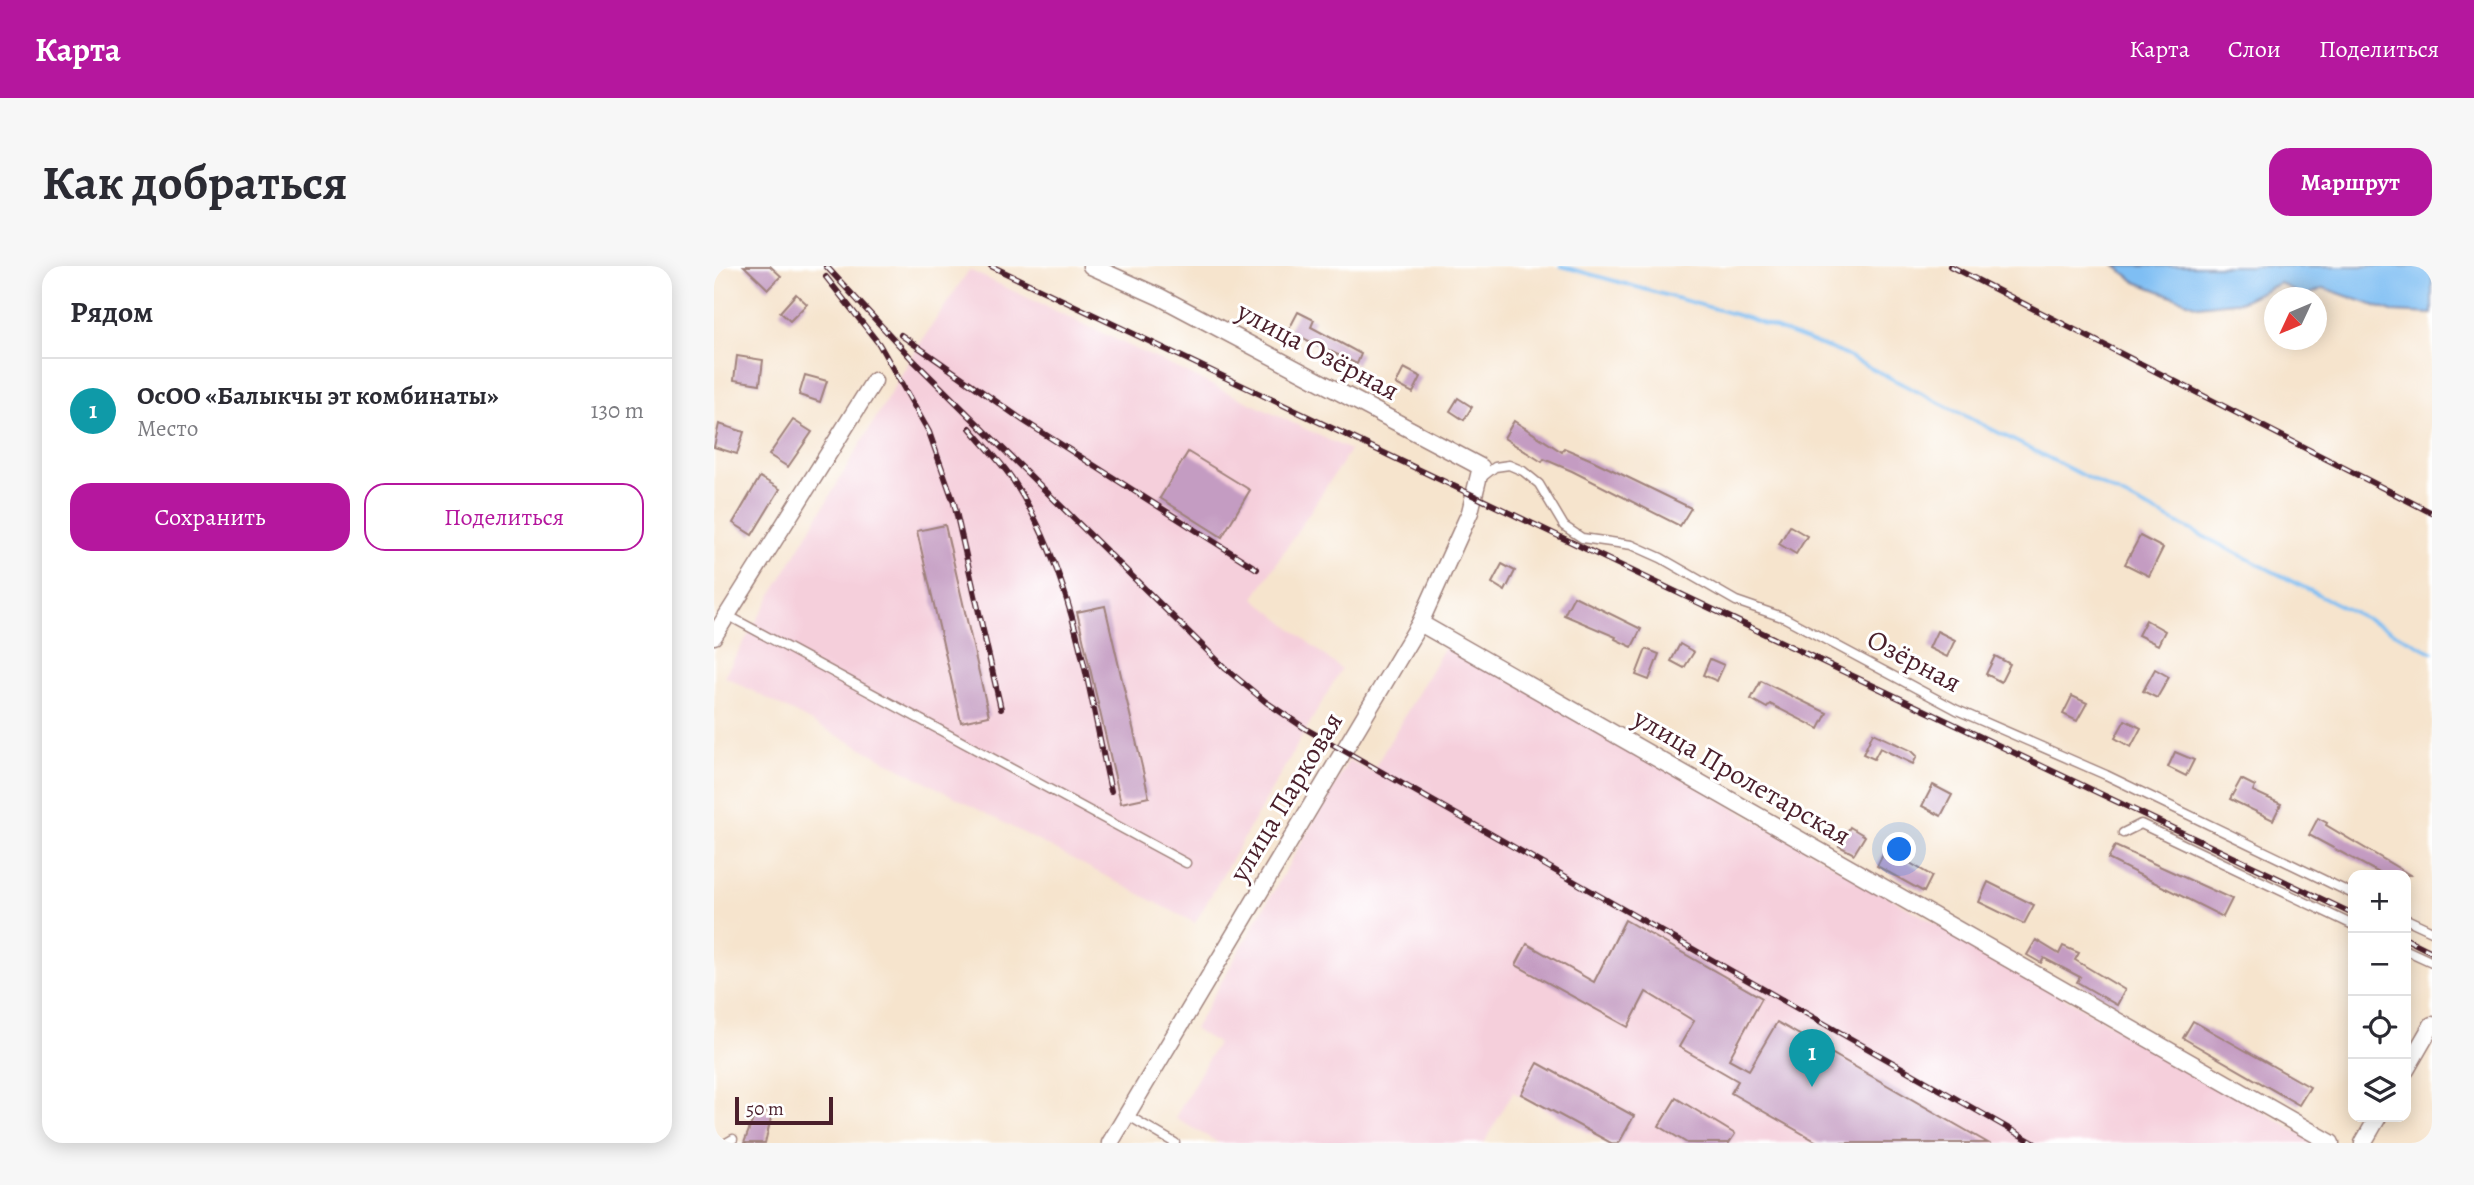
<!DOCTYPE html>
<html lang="ru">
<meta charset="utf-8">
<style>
:root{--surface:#fff;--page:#f7f7f7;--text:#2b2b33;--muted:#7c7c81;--line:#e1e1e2;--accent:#b5179e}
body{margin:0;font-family:Alegreya,serif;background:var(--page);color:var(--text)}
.controls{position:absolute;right:21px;bottom:21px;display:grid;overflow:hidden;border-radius:14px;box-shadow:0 4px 18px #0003}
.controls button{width:63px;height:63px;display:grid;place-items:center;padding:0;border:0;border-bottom:2px solid var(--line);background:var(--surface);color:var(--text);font:35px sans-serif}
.compass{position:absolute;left:1550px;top:21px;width:63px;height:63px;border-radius:50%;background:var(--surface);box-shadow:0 4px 18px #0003;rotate:226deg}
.scale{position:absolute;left:21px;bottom:18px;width:98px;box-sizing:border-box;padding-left:7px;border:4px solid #4a1f2b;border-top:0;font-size:19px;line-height:24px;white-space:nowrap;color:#4a1f2b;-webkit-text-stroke:5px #fff;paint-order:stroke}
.you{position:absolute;left:1186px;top:584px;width:24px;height:24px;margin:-18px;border:5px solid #fff;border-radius:50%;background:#1a73e8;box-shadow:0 0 0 10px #1a73e833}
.badge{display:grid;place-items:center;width:46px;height:46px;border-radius:50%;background:var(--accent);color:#fff;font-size:23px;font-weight:700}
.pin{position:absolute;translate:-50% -58px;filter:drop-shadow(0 2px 4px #0008)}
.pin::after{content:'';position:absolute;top:37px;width:24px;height:21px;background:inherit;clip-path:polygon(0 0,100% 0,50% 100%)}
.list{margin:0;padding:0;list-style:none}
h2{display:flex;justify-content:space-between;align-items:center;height:91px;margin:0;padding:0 28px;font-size:30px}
h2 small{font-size:23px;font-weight:400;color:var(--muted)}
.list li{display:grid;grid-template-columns:46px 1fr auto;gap:21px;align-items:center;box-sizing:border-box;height:105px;padding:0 28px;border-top:2px solid var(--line)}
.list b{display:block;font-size:26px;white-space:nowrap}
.list p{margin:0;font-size:23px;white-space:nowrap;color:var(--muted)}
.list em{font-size:23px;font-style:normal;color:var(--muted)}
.actions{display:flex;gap:14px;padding:21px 28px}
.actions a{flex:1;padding:16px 0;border:2px solid var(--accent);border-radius:21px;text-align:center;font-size:24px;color:var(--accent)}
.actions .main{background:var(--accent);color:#fff}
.icon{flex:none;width:38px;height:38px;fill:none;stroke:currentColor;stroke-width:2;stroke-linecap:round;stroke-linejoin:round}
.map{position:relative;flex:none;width:1718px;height:877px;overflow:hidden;border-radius:21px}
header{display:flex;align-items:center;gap:42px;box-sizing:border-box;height:98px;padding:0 35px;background:var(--accent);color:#fff}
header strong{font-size:33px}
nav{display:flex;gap:38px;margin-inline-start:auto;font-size:24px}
.intro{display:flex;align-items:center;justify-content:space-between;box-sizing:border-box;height:168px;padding:0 42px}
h1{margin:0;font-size:49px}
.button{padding:18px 32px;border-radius:21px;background:var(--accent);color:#fff;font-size:24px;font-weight:700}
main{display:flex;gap:42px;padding:0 42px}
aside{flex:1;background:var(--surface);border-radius:21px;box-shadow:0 4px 18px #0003}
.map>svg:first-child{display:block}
.built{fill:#f5cfdb}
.water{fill:#7ebef3;stroke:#646e8f;stroke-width:2}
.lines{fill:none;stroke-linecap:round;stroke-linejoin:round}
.stream{stroke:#7ebef3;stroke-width:3.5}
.building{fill:#c49cc2}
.service-casing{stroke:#a0827c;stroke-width:11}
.minor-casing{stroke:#a0827c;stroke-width:19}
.service{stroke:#fff;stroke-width:8}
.minor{stroke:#fff;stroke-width:16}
.rail-casing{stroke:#4a1f2b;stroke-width:6}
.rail{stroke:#fff;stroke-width:3.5;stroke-dasharray:10;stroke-linecap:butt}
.labels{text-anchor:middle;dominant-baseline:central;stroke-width:6;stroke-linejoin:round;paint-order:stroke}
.street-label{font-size:28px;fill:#4a1f2b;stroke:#fff}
</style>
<header>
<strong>Карта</strong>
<nav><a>Карта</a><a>Слои</a><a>Поделиться</a></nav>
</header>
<div class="intro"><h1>Как добраться</h1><a class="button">Маршрут</a></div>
<main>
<aside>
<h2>Рядом<small></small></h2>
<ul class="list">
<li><span class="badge" style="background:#0f9aa8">1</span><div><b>ОсОО «Балыкчы эт комбинаты»</b><p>Место</p></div><em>130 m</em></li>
</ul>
<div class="actions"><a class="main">Сохранить</a><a>Поделиться</a></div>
</aside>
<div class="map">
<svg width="1718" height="877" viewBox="0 0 1718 877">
<rect width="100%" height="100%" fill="#fff"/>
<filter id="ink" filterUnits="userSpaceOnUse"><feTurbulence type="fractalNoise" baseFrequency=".0143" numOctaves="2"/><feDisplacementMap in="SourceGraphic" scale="14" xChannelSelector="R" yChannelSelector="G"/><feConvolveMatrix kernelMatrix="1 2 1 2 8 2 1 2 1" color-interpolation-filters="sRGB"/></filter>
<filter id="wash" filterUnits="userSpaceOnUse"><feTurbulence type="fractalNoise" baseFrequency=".00686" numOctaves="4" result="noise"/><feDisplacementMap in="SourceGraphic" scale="28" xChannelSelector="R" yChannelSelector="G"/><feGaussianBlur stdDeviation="1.57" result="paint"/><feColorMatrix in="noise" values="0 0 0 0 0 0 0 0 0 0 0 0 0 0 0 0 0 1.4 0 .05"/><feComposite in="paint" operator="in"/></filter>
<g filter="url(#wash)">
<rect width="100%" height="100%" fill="#f6e4cd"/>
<g class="built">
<polygon points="255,4 636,184 540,332 627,403 481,657 10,410 203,82"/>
<polygon points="733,377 1604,877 893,877 799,826 770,877 505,877 461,852 503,777 480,763 635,494 658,506"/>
</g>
<polygon class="water" points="1402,0 1718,0 1718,48 1678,46 1610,22 1590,31 1566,17 1528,35 1484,40 1422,16"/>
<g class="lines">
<polyline class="stream" points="847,0 1034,52 1125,86 1718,386"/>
</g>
<g id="blocks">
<g class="building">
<polygon points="30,0 56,0 67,10 54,23"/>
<polygon points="82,28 93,38 76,55 66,46"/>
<polygon points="584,46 600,54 597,61 647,88 643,98 574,65"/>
<polygon points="23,90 49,94 46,118 20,114"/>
<polygon points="690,102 707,111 699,127 682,118"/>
<polygon points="91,109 113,115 106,136 85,129"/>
<polygon points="744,132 758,141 750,154 736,145"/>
<polygon points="79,154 98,166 74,201 55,189"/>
<polygon points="800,155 848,186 850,182 878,194 977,242 966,260 858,205 830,193 828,196 790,172"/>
<polygon points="5,158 30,166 23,188 0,181"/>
<polygon points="474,186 536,224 508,271 446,232"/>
<polygon points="46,211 66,223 38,269 19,257"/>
<polygon points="231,259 275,450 247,456 203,265"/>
<polygon points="1076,260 1093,270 1082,288 1065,278"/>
<polygon points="1426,270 1449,282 1435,310 1411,298"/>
<polygon points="788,298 801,305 791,325 778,317"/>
<polygon points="860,330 927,363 918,381 901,373 902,371 850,349"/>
<polygon points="391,340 435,531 407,537 363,346"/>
<polygon points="1432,354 1451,365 1444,379 1424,369"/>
<polygon points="1223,365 1241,374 1233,391 1215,382"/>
<polygon points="966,378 980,386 970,402 957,395"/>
<polygon points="932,383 945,388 935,414 922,409"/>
<polygon points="1281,390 1296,398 1287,416 1272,408"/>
<polygon points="996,393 1010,399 1003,415 989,409"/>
<polygon points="1441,403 1455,411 1443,432 1429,425"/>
<polygon points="1047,415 1113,447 1105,463 1056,438 1053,442 1037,433"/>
<polygon points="1358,430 1373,437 1363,455 1349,448"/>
<polygon points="1411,454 1427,462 1417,481 1401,472"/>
<polygon points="1159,467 1198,485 1203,490 1199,498 1166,482 1160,493 1149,488"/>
<polygon points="1461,486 1480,494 1472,510 1454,501"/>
<polygon points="1527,513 1541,520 1539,525 1567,538 1559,554 1516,533"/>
<polygon points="1219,519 1238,529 1227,550 1208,540"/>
<polygon points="1604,552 1613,557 1612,559 1696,609 1669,609 1595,569"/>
<polygon points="1136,561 1151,570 1140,588 1125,580"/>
<polygon points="1401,580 1518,633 1509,651 1394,593"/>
<polygon points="1172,583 1218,610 1210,626 1163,600"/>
<polygon points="1274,616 1320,639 1310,658 1265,636"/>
<polygon points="911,654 1048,732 1015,793 1035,804 1063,756 1274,877 1105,877 1017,827 1024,815 965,781 980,755 932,726 914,761 802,699 813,678 880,716"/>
<polygon points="1322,674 1345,688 1349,680 1365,687 1361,694 1411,724 1403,739 1363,716 1366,711 1330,692 1327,697 1313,689"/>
<polygon points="1479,755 1596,821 1585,839 1469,772"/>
<polygon points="824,797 920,850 905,877 897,877 807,828"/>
<polygon points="962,832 1021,868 1015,877 973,877 945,860"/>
<polygon points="43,843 58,848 51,877 30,877"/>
</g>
</g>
</g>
<g filter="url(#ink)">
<use href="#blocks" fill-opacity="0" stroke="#a0827c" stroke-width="2"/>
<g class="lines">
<defs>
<g id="service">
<polyline points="767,212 781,201 795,199 809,205 825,218 850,260 868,272 918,279 947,292 1022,335 1071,352 1243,444 1392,509 1639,628"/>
<polyline points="13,349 472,597"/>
<polyline points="1409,567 1427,558 1639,659"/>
<polyline points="1692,653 1718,665"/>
<polyline points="1692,684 1718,696"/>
<polyline points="413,849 461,877"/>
<polyline points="12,877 19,873"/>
</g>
<g id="minor">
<polyline points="377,0 446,31 767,201 756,246 706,357 396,877"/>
<polyline points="706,357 1617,877"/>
<polyline points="0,370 160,115"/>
<polyline points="1692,804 1718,759"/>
<polyline points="1649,877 1664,851"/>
</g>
</defs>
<use href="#service" class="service-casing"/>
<use href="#minor" class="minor-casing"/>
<use href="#service" class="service"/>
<use href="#minor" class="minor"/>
<defs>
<g id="rail">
<polyline points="112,0 197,92 512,403 552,436 592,463 1320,877"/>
<polyline points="277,0 1639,648"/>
<polyline points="1236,0 1718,247"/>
<polyline points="112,11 165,78 215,166 240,237 287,443"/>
<polyline points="187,69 310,155 543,303"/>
<path d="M 256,162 C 269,178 285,194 297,211 C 359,305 373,418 397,525"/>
<polyline points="1692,673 1718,686"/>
</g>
</defs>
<use href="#rail" class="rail-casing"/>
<use href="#rail" class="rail"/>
</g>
</g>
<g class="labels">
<g class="street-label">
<text transform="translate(604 85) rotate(28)">улица Озёрная</text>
<text transform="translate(1200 395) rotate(28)">Озёрная</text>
<text transform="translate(1028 511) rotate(30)">улица Пролетарская</text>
<text transform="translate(572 531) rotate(-59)">улица Парковая</text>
</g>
</g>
</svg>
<div class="controls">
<button>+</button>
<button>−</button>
<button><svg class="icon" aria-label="locate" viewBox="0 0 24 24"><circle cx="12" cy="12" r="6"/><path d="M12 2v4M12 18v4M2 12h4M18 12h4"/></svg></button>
<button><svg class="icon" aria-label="layers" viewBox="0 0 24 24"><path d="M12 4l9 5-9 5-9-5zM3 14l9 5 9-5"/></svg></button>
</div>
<svg class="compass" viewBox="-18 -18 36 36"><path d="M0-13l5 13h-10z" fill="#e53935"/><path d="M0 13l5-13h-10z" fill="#7c7c81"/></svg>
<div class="scale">50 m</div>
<div class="you"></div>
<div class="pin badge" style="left:1098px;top:821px;background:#0f9aa8">1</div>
</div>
</main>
